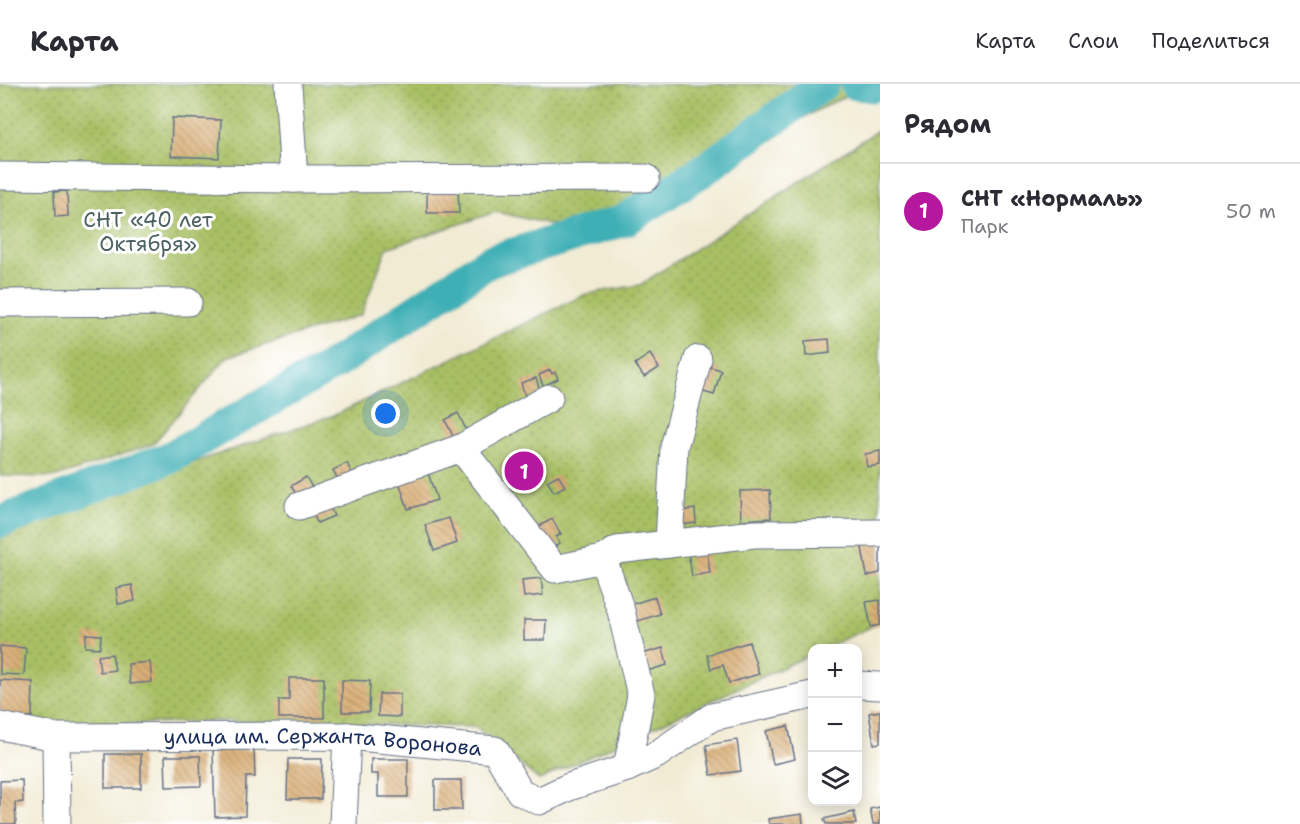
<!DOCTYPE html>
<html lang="ru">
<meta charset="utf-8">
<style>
:root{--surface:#fff;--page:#f2f2f3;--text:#2b2b33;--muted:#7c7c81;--line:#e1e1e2;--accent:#b5179e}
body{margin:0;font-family:"Shantell Sans",sans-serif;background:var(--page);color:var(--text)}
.controls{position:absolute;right:18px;bottom:18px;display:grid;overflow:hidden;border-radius:12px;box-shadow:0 3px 15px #0003}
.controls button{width:54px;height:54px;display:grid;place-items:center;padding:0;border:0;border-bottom:2px solid var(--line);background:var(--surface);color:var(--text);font:30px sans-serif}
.you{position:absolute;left:386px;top:330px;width:21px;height:21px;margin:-15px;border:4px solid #fff;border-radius:50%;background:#1a73e8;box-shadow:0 0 0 9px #1a73e833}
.badge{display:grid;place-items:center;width:39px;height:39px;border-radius:50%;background:var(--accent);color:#fff;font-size:20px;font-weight:700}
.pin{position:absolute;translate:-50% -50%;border:3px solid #fff;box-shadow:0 2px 6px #0006}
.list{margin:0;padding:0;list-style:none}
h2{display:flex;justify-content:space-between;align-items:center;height:78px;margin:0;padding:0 24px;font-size:26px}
h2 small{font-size:20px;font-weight:400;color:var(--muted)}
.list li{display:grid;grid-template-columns:39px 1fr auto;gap:18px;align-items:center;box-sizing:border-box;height:96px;padding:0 24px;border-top:2px solid var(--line)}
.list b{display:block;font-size:22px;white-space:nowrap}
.list p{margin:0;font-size:20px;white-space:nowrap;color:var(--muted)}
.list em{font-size:20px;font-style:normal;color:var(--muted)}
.icon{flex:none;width:33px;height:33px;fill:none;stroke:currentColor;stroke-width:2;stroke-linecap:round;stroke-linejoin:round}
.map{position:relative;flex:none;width:880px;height:740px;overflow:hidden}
header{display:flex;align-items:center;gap:36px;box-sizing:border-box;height:84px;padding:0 30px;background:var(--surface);border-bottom:2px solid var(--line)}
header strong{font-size:28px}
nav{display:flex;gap:33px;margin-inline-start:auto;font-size:21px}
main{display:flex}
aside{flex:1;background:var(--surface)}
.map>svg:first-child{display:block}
.park{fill:url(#park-dots);stroke:#627761;stroke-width:1.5}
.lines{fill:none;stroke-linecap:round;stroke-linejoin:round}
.river{stroke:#3dafb5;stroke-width:33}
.building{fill:url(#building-back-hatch)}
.minor-casing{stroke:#667187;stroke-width:29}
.minor{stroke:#fff;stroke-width:27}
.labels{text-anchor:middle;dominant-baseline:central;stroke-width:6;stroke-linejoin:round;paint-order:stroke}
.park-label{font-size:21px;fill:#4c6160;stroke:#fff}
.street-label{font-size:21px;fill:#1b2f5e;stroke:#fff}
</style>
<header>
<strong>Карта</strong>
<nav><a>Карта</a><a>Слои</a><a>Поделиться</a></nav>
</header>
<main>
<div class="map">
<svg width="880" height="740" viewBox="0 0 880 740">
<defs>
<pattern id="park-dots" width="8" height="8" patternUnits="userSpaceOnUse" patternTransform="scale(1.5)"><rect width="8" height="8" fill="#a8bf64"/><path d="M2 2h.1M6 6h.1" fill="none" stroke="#889c56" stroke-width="1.8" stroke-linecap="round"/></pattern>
<pattern id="building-back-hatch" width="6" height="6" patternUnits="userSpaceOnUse" patternTransform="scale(1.5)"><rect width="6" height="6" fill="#daaf76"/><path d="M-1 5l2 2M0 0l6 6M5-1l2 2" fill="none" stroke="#b08f64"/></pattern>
</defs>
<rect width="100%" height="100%" fill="#fff"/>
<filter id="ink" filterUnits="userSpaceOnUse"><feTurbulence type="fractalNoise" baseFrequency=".0167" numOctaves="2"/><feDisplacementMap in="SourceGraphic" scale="12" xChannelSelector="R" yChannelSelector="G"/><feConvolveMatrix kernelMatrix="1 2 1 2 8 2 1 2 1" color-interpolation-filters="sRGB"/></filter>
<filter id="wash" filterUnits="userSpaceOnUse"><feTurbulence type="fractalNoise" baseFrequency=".008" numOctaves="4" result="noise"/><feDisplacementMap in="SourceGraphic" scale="24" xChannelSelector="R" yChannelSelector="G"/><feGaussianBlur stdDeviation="1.35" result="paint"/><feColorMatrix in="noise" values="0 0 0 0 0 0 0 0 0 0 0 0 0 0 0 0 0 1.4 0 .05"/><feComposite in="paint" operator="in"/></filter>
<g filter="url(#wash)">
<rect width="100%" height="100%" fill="#f2ebd4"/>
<g class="park">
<polygon points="0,0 868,0 585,148 496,128 387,164 361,231 227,273 153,360 56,393 0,392"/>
<polygon points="880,45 880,539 824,564 812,564 812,570 539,696 476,643 215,637 39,643 0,640 0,444 337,330 586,210 640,201"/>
</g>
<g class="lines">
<g class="river">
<polyline points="856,0 872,2 876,0"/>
<polyline points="0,438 169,374 336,279 490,177 625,136 705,85 823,0"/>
</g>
</g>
<g id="blocks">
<g class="building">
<polygon points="172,34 221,36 219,74 171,72"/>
<polygon points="427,102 458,102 459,129 427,129"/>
<polygon points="67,107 68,132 55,133 54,108"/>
<polygon points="829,255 830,269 806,272 805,257"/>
<polygon points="650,270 659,284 644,293 635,280"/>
<polygon points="707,282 721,286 714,311 700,307"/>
<polygon points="550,286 552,290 555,288 558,295 543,302 539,291"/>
<polygon points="536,294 541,310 526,315 521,299"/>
<polygon points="458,329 469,352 456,358 445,336"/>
<polygon points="880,367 880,381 867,383 865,370"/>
<polygon points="347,379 354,394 341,401 333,386"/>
<polygon points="428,389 437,416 408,425 399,398"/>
<polygon points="558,391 565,402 554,408 547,397"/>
<polygon points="306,393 314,407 299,415 291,402"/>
<polygon points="770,406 771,434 741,436 740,407"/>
<polygon points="327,417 334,432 317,439 311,424"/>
<polygon points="695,425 696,439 680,441 679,427"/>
<polygon points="449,434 457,459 434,467 425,441"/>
<polygon points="552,435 561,450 556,453 560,459 547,467 534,445"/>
<polygon points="880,455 880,489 867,492 861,458"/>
<polygon points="707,466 710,489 692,492 688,468"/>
<polygon points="541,494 543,511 524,513 522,496"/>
<polygon points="132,501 135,517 118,520 116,504"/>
<polygon points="655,513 660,530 631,539 626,522"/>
<polygon points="880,516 880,541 871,543 866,518"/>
<polygon points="524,536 546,536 545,556 524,556"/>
<polygon points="86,550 101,551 100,564 85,563"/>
<polygon points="749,558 759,590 729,599 723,581 711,585 707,571"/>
<polygon points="0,562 26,564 24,591 0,590"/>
<polygon points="663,564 667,581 647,587 642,570"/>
<polygon points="112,570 115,586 100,588 98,572"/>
<polygon points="150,578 152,598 130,600 128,580"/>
<polygon points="289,594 324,594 324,634 279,634 279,616 289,616"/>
<polygon points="0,596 33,598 32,633 0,632"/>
<polygon points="342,596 370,597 369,628 342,628"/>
<polygon points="379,610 400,610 400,633 378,632"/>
<polygon points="880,627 880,659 874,660 869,629"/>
<polygon points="788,642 795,675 773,680 766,647"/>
<polygon points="737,656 741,687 711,691 706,661"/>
<polygon points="213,666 254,666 255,693 246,693 245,732 215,733"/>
<rect x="105" y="670" width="36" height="34"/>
<polygon points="165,672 200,672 201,702 166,703"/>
<polygon points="288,675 322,675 321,715 287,715"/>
<polygon points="371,675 408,675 408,713 378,713 378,690 371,690"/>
<polygon points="22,696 23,718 15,719 16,740 0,740 0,697"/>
<polygon points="435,696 461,696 462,726 435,726"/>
<polygon points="880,723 880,740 873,740 870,725"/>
<polygon points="854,728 856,740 826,740 824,735"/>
<polygon points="802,730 803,740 769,740 768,735"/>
</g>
</g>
</g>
<g filter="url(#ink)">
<use href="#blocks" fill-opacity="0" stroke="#667187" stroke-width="1.5"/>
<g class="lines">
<defs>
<g id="minor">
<polyline points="288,0 294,95"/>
<polyline points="0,92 294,95 646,94"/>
<polyline points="0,219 188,218"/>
<polyline points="461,364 555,485 603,475 621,527 641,611 627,684"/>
<polyline points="299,422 461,364 549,314"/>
<polyline points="669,460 674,363 698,275"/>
<polyline points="603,475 617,466 754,450 880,449"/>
<polyline points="858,601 880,602"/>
<path id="s1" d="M 0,642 L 56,653 L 347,652 L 495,666 L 520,708 L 539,717 L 569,703 L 627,684 L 656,671 L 712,633 L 812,611"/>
<polyline points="56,653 57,740"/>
<polyline points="343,740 347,652"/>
</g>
</defs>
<use href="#minor" class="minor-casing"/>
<use href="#minor" class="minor"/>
</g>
</g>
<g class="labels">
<g class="park-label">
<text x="148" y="136">СНТ «40 лет<tspan x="148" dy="24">Октября»</tspan></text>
</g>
<g class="street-label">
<text stroke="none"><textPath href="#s1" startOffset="324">улица им. Сержанта Воронова</textPath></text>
</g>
</g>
</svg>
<div class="controls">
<button>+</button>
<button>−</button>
<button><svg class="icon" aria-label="layers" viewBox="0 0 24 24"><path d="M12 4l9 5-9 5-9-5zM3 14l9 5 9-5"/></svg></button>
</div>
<div class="you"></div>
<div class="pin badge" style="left:524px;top:387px">1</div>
</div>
<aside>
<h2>Рядом<small></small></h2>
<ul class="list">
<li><span class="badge">1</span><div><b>СНТ «Нормаль»</b><p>Парк</p></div><em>50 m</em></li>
</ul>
</aside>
</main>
